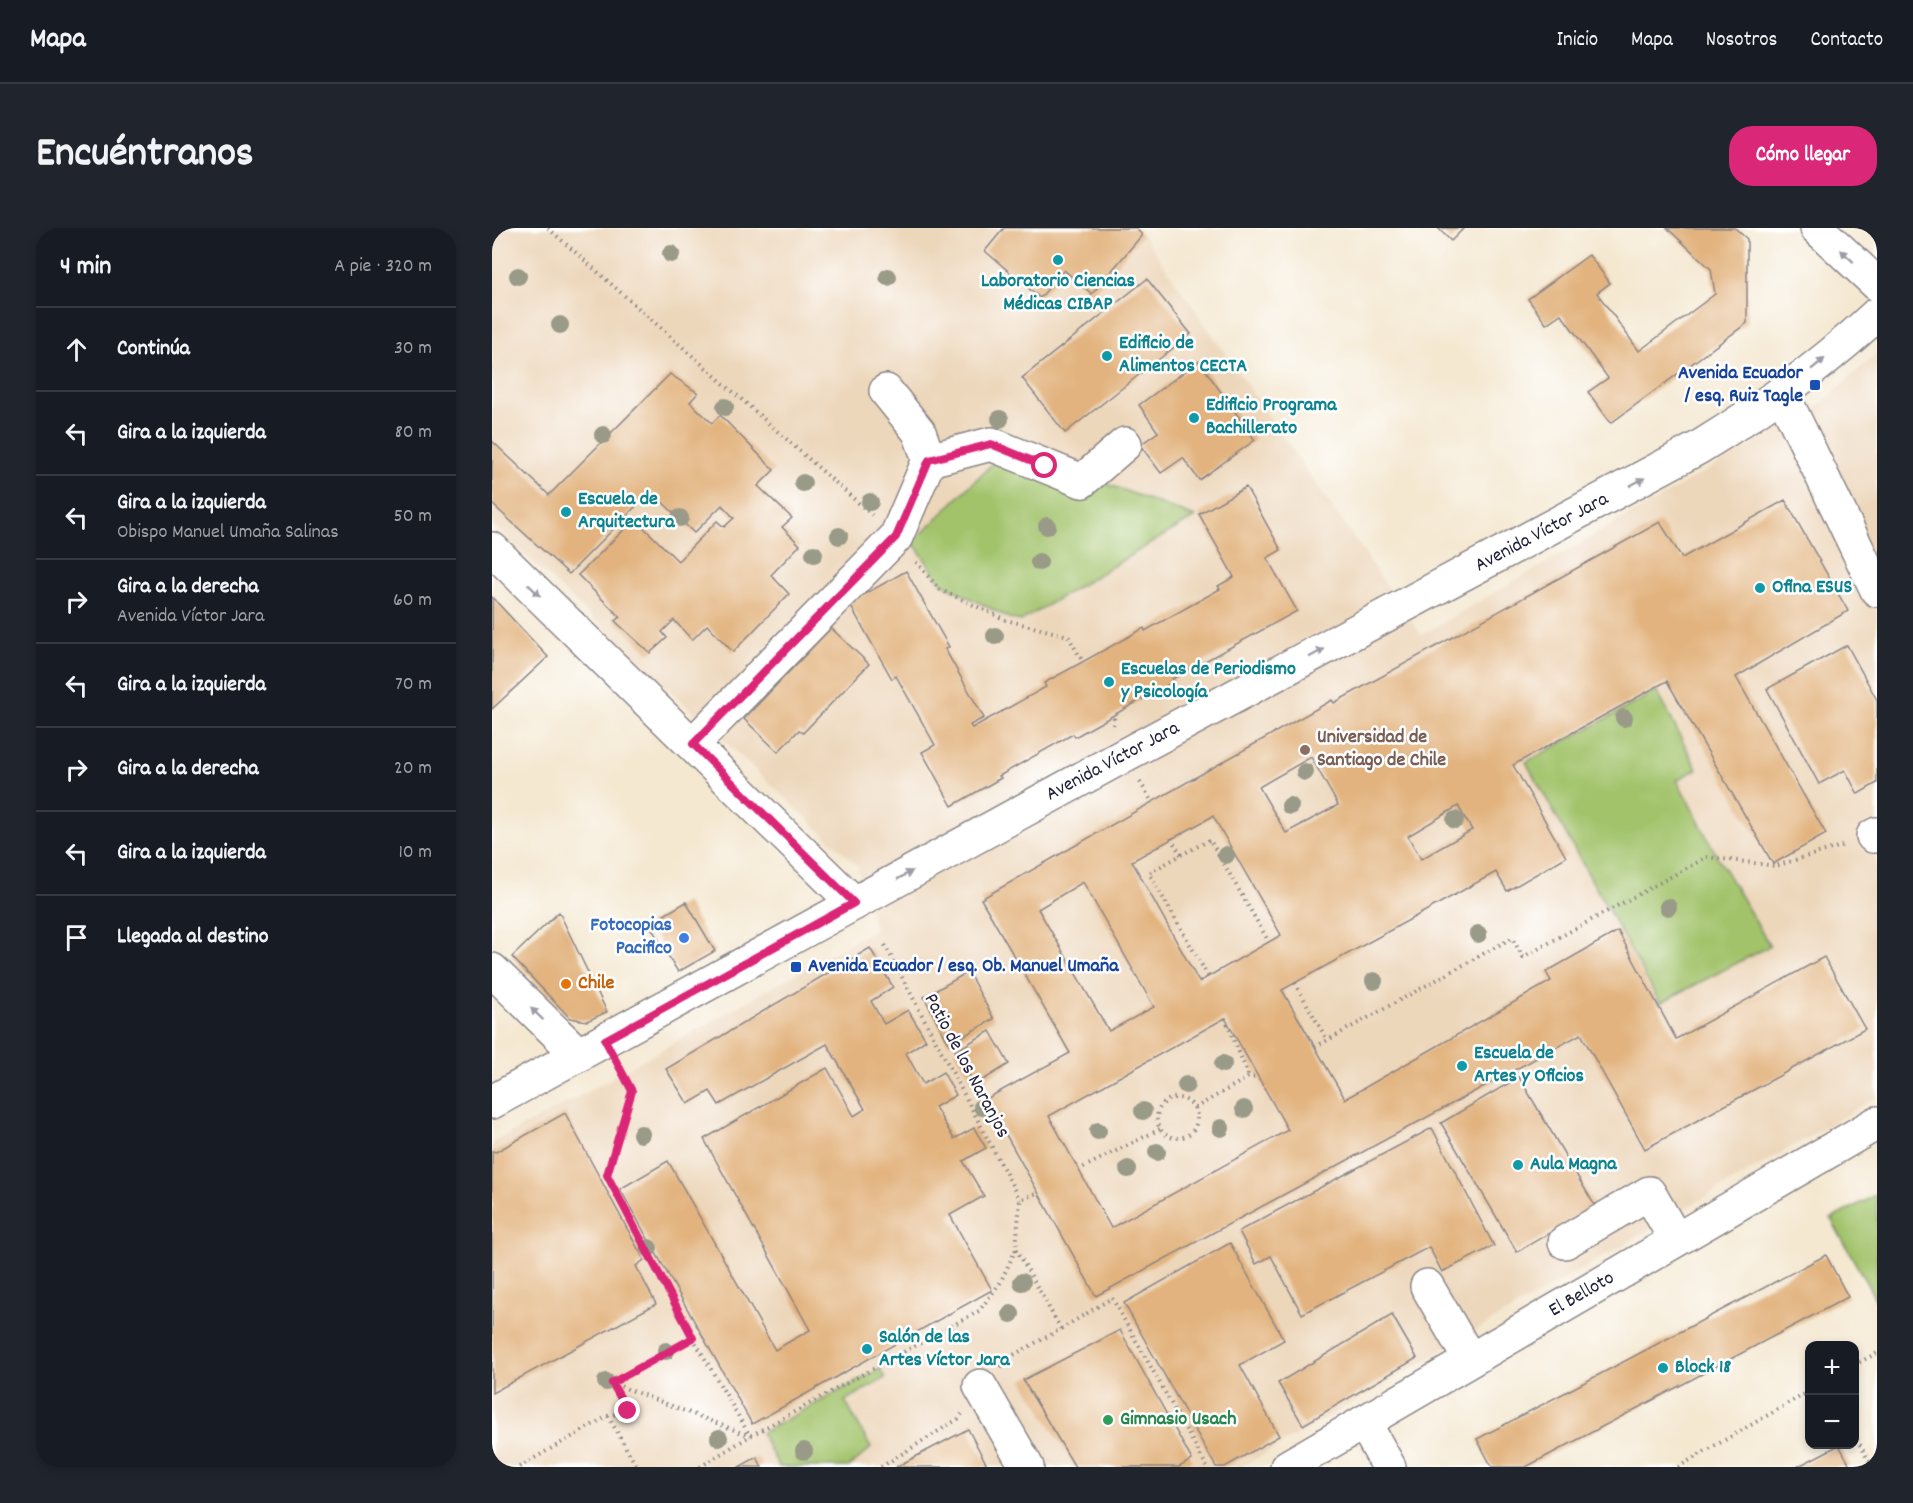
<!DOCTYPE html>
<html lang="es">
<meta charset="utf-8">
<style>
:root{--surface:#171b24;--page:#20242c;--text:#f1f3f6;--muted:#9ea1a6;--line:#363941;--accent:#db2777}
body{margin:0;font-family:Dekko,sans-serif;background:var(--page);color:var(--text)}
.controls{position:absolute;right:18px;bottom:18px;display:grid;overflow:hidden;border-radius:12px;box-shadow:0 3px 9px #0003}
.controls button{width:54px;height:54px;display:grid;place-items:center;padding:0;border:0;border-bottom:2px solid var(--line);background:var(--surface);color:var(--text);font:30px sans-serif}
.stop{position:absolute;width:18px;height:18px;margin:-14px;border:4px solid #db2777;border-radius:50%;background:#fff}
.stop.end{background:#db2777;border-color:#fff;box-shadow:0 2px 6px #0008}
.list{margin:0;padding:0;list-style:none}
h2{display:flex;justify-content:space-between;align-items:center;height:78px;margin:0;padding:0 24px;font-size:26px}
h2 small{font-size:20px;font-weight:400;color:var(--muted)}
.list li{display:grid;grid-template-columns:39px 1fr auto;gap:18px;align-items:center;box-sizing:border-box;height:84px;padding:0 24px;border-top:2px solid var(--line)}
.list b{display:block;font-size:22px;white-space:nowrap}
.list p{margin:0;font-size:20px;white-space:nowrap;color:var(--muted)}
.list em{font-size:20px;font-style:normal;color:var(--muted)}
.icon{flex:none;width:33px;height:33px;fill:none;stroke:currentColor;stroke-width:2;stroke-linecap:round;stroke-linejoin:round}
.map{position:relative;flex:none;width:1385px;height:1239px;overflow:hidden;border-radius:24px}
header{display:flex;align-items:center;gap:36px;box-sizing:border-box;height:84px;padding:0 30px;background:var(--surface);border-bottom:2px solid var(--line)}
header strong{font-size:28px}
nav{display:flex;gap:33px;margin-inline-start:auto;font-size:21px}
.intro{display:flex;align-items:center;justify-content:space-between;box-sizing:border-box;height:144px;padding:0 36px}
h1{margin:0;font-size:42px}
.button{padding:15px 27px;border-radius:24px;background:var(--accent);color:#fff;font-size:21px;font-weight:700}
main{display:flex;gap:36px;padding:0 36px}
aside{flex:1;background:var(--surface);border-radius:24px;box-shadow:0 3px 9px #0003}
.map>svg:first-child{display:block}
.built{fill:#edd7bb}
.green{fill:#a2c36b;stroke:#627253;stroke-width:1.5}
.building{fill:#e2b37e;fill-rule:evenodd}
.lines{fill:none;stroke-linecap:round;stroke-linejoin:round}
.minor-casing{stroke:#8b8586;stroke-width:36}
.major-casing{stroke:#8b8586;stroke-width:36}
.path{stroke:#8b8586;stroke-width:4;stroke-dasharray:1.5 4.5;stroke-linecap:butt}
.minor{stroke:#fff;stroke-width:33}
.major{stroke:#fff;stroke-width:33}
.tree{fill:#999a88}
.oneway{fill:#9c9ca7}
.route{stroke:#db2777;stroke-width:8}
.culture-dot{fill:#0f9aa8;stroke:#fff;stroke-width:2}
.transit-dot{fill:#1a4fb4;stroke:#fff;stroke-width:2}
.education-dot{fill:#8d6e63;stroke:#fff;stroke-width:2}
.shop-dot{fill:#3f7fe0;stroke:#fff;stroke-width:2}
.food-dot{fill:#e8710a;stroke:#fff;stroke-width:2}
.leisure-dot{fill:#2e9e5b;stroke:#fff;stroke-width:2}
.labels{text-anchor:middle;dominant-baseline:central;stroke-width:5;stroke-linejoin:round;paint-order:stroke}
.culture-label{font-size:20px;font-weight:bold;fill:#0d838f;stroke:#fff;text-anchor:start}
.transit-label{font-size:20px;font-weight:bold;fill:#164399;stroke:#fff;text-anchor:end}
.street-label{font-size:20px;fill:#22223b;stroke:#fff}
.education-label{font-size:20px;font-weight:bold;fill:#785e54;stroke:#fff;text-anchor:start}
.shop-label{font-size:20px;font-weight:bold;fill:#366cbe;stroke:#fff;text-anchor:end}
.food-label{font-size:20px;font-weight:bold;fill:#c56008;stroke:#fff;text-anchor:start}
.leisure-label{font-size:20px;font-weight:bold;fill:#27864d;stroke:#fff;text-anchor:start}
</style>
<header>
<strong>Mapa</strong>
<nav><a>Inicio</a><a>Mapa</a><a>Nosotros</a><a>Contacto</a></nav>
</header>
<div class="intro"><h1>Encuéntranos</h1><a class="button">Cómo llegar</a></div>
<main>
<aside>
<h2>4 min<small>A pie · 320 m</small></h2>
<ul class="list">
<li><svg class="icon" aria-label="ahead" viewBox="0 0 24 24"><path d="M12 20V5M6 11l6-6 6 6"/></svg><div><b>Continúa</b></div><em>30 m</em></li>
<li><svg class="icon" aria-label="left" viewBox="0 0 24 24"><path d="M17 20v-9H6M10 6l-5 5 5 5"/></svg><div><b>Gira a la izquierda</b></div><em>80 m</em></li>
<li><svg class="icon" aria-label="left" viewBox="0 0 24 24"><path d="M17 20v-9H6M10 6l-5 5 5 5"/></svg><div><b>Gira a la izquierda</b><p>Obispo Manuel Umaña Salinas</p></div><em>50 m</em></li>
<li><svg class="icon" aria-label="right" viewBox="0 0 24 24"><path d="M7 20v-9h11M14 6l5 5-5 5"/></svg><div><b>Gira a la derecha</b><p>Avenida Víctor Jara</p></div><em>60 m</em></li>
<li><svg class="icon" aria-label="left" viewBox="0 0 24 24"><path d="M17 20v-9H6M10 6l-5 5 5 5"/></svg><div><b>Gira a la izquierda</b></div><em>70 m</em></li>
<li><svg class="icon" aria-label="right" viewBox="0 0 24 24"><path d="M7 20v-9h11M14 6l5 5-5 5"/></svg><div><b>Gira a la derecha</b></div><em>20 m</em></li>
<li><svg class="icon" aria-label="left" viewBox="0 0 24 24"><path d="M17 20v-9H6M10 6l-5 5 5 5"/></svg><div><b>Gira a la izquierda</b></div><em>10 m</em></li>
<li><svg class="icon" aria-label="arrive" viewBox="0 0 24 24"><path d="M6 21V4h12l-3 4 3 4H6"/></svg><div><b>Llegada al destino</b></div></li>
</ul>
</aside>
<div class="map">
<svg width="1385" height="1239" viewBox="0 0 1385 1239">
<rect width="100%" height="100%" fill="#fff"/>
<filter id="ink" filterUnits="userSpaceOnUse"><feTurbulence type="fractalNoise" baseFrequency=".0167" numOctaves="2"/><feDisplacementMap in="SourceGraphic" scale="12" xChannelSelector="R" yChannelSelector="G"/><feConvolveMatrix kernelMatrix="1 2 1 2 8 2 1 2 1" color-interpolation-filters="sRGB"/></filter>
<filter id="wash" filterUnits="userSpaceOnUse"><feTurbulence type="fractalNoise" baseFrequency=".008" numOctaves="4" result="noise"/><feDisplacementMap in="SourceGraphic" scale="24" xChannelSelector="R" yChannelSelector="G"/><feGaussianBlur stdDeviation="1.35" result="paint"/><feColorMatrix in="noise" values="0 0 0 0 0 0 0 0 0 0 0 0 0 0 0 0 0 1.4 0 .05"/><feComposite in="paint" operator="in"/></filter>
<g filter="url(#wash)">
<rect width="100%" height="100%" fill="#f4e8d1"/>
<polygon class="built" points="0,0 646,0 929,407 1327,178 1385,125 1385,869 750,1239 0,1239 0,915 83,871 383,701 365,637 0,296"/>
<g class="green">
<polygon points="508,228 598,271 610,254 703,289 529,393 517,390 449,355 421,314"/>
<polygon points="1165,463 1205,541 1185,552 1226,630 1278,718 1168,775 1034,534"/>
<polygon points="1385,966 1385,1074 1339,991"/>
<polygon points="388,1141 393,1150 353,1173 379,1220 357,1239 287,1239 269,1205"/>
</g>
<g id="blocks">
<g class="building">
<polygon points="512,0 644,0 650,7 600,66 572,42 548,70 493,23"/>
<polygon points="946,0 972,0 959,13"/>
<polygon points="1175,0 1243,0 1255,11 1255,95 1119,195 1096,164 1116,150 1069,86 1054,96 1036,71 1097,27 1118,55 1105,65 1147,123 1223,66 1219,41"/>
<polygon points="655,51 699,106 573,205 530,150"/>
<polygon points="707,133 763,212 707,252 691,230 669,245 648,217 666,204 647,177"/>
<polygon points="178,146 206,165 198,174 220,195 228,187 282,242 266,258 300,290 290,299 308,317 279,347 297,366 241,424 215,397 200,412 182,392 170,404 175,410 158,425 123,393 128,389 86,347 143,291 186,333 225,293 232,299 242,290 230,277 202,305 159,263 77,346 0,276 0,213 57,267"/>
<polygon points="754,259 789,322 775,330 805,383 680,451 682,453 583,509 581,506 507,548 509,550 460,578 430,524 443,517 404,448 400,451 357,375 414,343 457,419 453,421 492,490 478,497 480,500 554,459 552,455 652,400 653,403 728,361 726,358 742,349 707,286"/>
<path d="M 1293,272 L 1356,383 L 1244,449 L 1334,606 L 1281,636 L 1175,453 L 1021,537 L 1074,629 L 1015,663 L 1004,644 L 790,762 L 853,871 L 1059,753 L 1054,744 L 1126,703 L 1184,811 L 1332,729 L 1373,801 L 1153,921 L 1089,806 L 604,1068 L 494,871 L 578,825 L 489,671 L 840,472 L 842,475 L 1168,294 L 1190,330 ZM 819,529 L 846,577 L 794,605 L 767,559 ZM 966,578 L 980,602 L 929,631 L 916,608 ZM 721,588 L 789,707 L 707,754 L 640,633 ZM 591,654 L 662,779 L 617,803 L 546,681 ZM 733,790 L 796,902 L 619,1000 L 557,888 Z"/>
<polygon points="0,369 56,429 0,481"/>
<polygon points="339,400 377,436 311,505 307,502 286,524 252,491"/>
<polygon points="1355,417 1385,472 1385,555 1366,566 1353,542 1327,556 1275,461"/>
<polygon points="194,674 223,723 186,744 157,696"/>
<polygon points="67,684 115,784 95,793 78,790 20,729"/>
<polygon points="378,720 401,759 379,773 392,796 416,782 434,812 414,825 431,856 451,844 464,867 443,879 462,911 482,900 494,920 471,933 492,968 458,987 500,1062 260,1196 128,961 176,933 283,1122 318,1102 212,911 335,840 362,888 373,881 335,816 227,877 218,863 196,876 174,841"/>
<polygon points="476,744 502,791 457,816 432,769"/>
<polygon points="498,803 517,836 483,857 463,823"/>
<polygon points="1027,849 1103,978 1025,1024 949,895"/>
<polygon points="73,885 152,1032 144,1038 164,1076 0,1165 0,923 4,924"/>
<polygon points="940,900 1002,1018 950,1044 937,1019 810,1086 779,1028 764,1036 747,1003"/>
<polygon points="738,1015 792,1112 748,1137 787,1208 733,1239 724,1239 632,1075"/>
<polygon points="1334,1027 1356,1069 1034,1239 1000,1239 985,1211"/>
<polygon points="900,1087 925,1130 811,1197 786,1155"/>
<polygon points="628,1102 700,1232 687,1239 583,1239 531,1152"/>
<polygon points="476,1201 496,1239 404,1239"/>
<polygon points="1347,1217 1359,1239 1305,1239"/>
<polygon points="265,1229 270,1239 247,1239"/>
</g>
</g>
</g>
<g filter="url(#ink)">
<use href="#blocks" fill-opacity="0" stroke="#8b8586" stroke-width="1.5"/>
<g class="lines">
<defs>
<g id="minor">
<polyline points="1325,0 1385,56"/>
<polyline points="1290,165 1385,362"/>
<polyline points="437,232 499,216 590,253 633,216"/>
<polyline points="0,321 362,675"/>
<polyline points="201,516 404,309 437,232 427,204 394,163"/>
<polyline points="1381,608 1385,606"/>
<polyline points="0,742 87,827"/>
<polyline points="1073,1014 1157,965 1184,1012"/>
<polyline points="935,1058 978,1132"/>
<polyline points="488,1158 535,1239"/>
<polyline points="872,1194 897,1239"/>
<polyline points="795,1239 1385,895"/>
</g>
<path id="major" d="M 0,874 L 633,527 L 1206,220 C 1270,181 1331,137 1385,86"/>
</defs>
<use href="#minor" class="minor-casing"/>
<use href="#major" class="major-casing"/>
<g class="path">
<polyline points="56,0 380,287"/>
<polyline points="424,334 447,361 514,392 576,408 591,434"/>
<polyline points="621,497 623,486"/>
<polyline points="648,554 660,574"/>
<polyline points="679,610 689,627 657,645 716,748"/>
<polyline points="689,627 718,612 777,714"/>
<polyline points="393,717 528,972"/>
<polyline points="803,755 835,812"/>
<polyline points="733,790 757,849"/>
<polyline points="823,819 1020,710 1031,729 1215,629 1284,638 1352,617"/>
<polyline points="126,838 140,863 115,947 201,1110 258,1208"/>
<circle cx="685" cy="890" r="20"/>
<polyline points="703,880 757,849 767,850"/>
<polyline points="586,942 668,901"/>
<polyline points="569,1101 620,1070 715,1239"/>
<polyline points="201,1110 120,1155 258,1208"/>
<polyline points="1362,1137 1385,1125"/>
<polyline points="509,1139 516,1130 569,1101 524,1021 528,972 545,965"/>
<polyline points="116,1188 145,1239"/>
<polyline points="1362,1206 1380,1239"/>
<polyline points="27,1239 116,1188 136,1183 120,1156"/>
<polyline points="208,1239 258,1208 487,1083 508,1055 524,1021"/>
<polyline points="389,1239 466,1191 470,1186"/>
<polyline points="1186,1239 1318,1163"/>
</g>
<use href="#minor" class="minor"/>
<use href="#major" class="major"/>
</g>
<g class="tree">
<circle cx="179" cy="26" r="9"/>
<circle cx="26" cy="48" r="9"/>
<circle cx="396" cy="49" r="9"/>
<circle cx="68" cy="97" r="9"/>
<circle cx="233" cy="179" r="9"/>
<circle cx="508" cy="191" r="9"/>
<circle cx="111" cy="207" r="9"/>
<circle cx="311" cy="255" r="9"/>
<circle cx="378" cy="274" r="9"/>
<circle cx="188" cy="290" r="9"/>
<circle cx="555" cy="298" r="9"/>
<circle cx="347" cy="308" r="9"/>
<circle cx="322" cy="326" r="9"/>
<circle cx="547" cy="334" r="9"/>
<circle cx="503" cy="408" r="9"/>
<circle cx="1132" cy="490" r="9"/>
<circle cx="813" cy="544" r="9"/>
<circle cx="798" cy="578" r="9"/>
<circle cx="963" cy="592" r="9"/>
<circle cx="734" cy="627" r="9"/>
<circle cx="1176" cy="679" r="9"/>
<circle cx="986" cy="706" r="9"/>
<circle cx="882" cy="753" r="9"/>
<circle cx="731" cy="836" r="9"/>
<circle cx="694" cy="857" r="9"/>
<circle cx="490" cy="879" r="9"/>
<circle cx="752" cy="881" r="9"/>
<circle cx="651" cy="883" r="9"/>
<circle cx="729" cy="900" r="9"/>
<circle cx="606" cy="903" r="9"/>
<circle cx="149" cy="906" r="9"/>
<circle cx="665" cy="924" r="9"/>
<circle cx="636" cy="941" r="9"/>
<circle cx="157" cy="1020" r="9"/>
<circle cx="530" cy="1054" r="9"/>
<circle cx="519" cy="1086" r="9"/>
<circle cx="174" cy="1123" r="9"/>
<circle cx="114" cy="1154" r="9"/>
<circle cx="227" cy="1210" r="9"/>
<circle cx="312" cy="1223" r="9"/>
</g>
<defs><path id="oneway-solid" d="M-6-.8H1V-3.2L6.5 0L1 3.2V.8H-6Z" transform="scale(1.5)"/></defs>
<g class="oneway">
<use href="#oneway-solid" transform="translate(1355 28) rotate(-137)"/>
<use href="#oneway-solid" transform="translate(1326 136) rotate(-39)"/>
<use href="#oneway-solid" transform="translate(1145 254) rotate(-28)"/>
<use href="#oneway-solid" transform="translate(42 362) rotate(44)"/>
<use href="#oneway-solid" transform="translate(825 425) rotate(-28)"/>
<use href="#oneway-solid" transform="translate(413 647) rotate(-29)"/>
<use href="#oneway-solid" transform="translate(45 786) rotate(-136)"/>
</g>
</g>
<g class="lines" filter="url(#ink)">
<polyline class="route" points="136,1183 120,1155 201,1110 115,947 140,863 113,812 362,675 201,516 404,309 437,232 499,216 553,238"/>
</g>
<g class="culture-dot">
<circle cx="566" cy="32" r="6"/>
<circle cx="615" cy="128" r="6"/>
<circle cx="702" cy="190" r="6"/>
<circle cx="74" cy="284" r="6"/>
<circle cx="1268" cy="360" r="6"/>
<circle cx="617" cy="454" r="6"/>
<circle cx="970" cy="838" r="6"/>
<circle cx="1026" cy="937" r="6"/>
<circle cx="375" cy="1121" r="6"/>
<circle cx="1171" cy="1140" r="6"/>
</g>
<g class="transit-dot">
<rect x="1317" y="151" width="12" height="12" rx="3"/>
<rect x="298" y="733" width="12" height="12" rx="3"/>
</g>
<circle class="education-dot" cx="813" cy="522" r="6"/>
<circle class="shop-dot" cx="192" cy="710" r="6"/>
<circle class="food-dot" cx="74" cy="756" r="6"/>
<circle class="leisure-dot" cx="616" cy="1192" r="6"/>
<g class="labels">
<g class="culture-label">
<text x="566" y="54" text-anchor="middle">Laboratorio Ciencias<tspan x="566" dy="23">Médicas CIBAP</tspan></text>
<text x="627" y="116">Edificio de<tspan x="627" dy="23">Alimentos CECTA</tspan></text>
<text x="714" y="178">Edificio Programa<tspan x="714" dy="23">Bachillerato</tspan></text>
<text x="86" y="272">Escuela de<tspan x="86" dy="23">Arquitectura</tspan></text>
<text x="1280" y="360">Ofina ESUS</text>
<text x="629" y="442">Escuelas de Periodismo<tspan x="629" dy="23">y Psicología</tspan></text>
<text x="982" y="826">Escuela de<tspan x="982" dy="23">Artes y Oficios</tspan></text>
<text x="1038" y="937">Aula Magna</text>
<text x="387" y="1110">Salón de las<tspan x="387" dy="23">Artes Víctor Jara</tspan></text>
<text x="1183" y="1140">Block 18</text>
</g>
<g class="transit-label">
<text x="1311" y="146">Avenida Ecuador<tspan x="1311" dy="23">/ esq. Ruiz Tagle</tspan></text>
<text x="316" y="739" text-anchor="start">Avenida Ecuador / esq. Ob. Manuel Umaña</text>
</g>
<g class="street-label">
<text transform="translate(1050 305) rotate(-28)">Avenida Víctor Jara</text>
<text transform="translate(621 534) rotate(-28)">Avenida Víctor Jara</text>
<text transform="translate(474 838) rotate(62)">Patio de los Naranjos</text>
<text transform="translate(1090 1067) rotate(-30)">El Belloto</text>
</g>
<g class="education-label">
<text x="825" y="510">Universidad de<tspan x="825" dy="23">Santiago de Chile</tspan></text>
</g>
<g class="shop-label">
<text x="180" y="698">Fotocopias<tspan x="180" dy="23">Pacifico</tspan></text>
</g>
<g class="food-label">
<text x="86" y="756">Chile</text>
</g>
<g class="leisure-label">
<text x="628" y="1192">Gimnasio Usach</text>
</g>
</g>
</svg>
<div class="controls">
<button>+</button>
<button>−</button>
</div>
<div class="stop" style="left:553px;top:238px"></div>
<div class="stop end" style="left:136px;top:1183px"></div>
</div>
</main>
